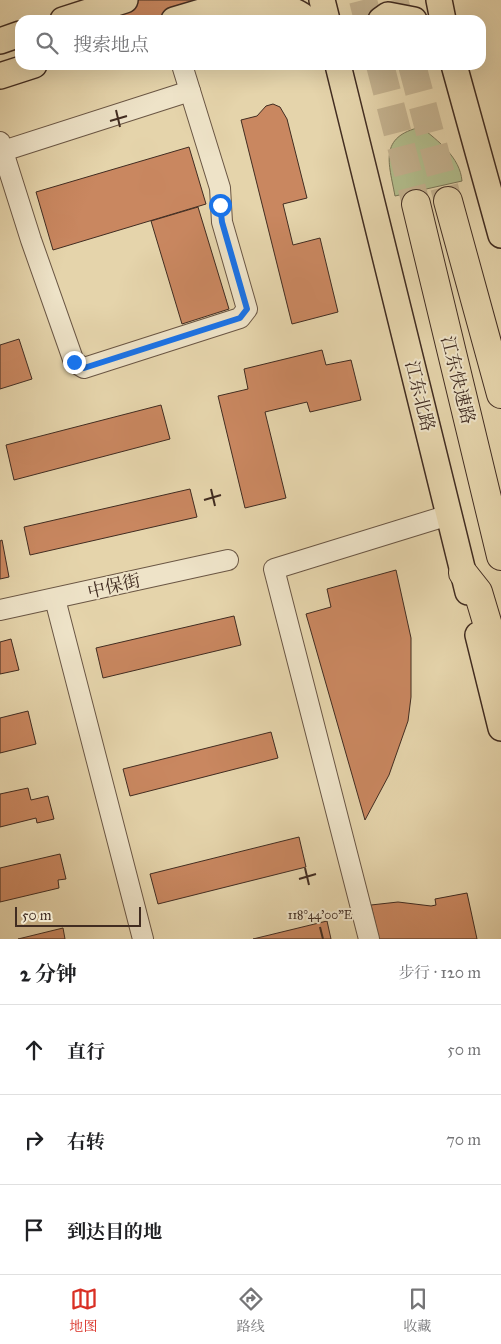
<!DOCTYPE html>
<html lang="zh">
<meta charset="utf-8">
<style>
:root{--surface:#fff;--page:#f6f6f6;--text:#202124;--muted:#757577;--line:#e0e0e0;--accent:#d93025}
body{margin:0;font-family:"IM FELL Great Primer","Noto Serif SC",serif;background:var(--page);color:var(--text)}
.scale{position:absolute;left:15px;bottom:12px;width:126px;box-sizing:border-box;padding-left:5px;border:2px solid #412c21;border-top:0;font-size:14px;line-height:18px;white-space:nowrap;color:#412c21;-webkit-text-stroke:4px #eee3c8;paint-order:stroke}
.stop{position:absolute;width:15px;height:15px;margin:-11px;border:4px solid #1a73e8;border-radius:50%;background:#fff}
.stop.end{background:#1a73e8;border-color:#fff;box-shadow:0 1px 5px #0008}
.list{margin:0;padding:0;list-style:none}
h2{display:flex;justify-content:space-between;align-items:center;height:65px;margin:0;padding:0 20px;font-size:21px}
h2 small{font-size:16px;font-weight:400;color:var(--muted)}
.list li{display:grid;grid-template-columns:32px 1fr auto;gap:15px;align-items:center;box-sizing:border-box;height:90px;padding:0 20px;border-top:1px solid var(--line)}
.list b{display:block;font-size:19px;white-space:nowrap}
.list em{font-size:16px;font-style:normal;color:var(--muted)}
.icon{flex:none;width:28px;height:28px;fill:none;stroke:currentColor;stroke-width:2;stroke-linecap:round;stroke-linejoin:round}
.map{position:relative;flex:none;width:501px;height:939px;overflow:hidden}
.search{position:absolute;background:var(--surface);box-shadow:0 5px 20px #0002;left:15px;right:15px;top:15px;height:55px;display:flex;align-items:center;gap:12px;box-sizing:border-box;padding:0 18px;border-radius:15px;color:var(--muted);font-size:19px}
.sheet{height:335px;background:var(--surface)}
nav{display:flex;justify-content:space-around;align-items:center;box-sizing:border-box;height:70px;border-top:1px solid var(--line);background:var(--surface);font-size:14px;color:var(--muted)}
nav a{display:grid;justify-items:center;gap:2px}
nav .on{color:var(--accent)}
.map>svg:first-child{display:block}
.green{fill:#b1bd8c;stroke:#797456}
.building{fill:#c98760;stroke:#412c21}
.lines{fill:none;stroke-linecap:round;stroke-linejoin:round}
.highway-tunnel{stroke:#c4b28f;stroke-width:28;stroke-dasharray:28 14;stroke-linecap:butt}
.minor-casing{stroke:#6a5644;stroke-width:22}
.major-casing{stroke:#412c21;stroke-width:28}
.highway-casing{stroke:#412c21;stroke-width:30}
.minor{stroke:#eee3c8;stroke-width:20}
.major{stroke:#e5d4ab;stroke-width:25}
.highway{stroke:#e5d4ab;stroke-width:28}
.route{stroke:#1a73e8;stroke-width:6}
.ticks{fill:none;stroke:#412c21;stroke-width:2}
.labels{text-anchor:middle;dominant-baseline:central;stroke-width:4;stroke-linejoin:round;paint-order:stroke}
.street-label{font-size:18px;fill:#412c21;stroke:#eee3c8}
.ticks-label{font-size:12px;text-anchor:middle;fill:#412c21;stroke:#eee3c8;stroke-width:4;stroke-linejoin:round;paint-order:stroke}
</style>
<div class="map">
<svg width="501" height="939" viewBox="0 0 501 939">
<rect width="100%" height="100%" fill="#e5d4ab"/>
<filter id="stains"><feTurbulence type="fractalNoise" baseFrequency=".004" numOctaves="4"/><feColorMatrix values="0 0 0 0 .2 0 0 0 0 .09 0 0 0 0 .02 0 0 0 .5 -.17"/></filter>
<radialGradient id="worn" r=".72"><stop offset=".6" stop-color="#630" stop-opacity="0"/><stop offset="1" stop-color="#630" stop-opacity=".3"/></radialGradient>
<path class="green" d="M 421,127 C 438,141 460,157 462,181 L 395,196 C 389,163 378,137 421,127 Z"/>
<g class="building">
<polygon points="91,0 292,0 229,20 59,20"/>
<polygon points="273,104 280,107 287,119 307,198 283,204 293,245 320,238 338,312 292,324 241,120 257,116 266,106"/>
<polygon points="189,147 206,204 53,250 36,192"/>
<polygon points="198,207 229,309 182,324 151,221"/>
<polygon points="19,339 32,379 0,389 0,345"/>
<polygon points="322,350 326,365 351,360 361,400 310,412 307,402 265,412 286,498 245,508 218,396 248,389 244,369"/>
<polygon points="161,405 170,439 14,480 6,445"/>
<polygon points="190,489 197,517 30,555 24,527"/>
<polygon points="2,540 9,577 0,579 0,541"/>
<polygon points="396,570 411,638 411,697 408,721 389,775 365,820 306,614 331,607 327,589"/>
<polygon points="234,616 241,645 103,678 96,648"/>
<polygon points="11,639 19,670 0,674 0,642"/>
<polygon points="28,711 36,744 0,753 0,718"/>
<polygon points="271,732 278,758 130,796 123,769"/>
<polygon points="28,788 31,800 48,796 54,819 37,823 36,818 0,827 0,794"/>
<polygon points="299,837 306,867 158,904 150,874"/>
<polygon points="60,854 66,879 58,880 59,888 0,902 0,868"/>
<polygon points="467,893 477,939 379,939 371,905 398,902 431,906 436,905 435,899"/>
<polygon points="327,921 331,939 253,939"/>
<polygon points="63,928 65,939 18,939"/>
</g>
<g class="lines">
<g class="highway-tunnel">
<polyline points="363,0 368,20"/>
<polyline points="394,0 400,20"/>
<polyline points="380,65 416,204"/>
<polyline points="412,65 448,201"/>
</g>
<defs>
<g id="minor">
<polyline points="0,142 31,240 74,362 84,368 240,318 247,309 222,222 220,188 182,65"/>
<polyline points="3,151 190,91"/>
<polyline points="55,599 143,939"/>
<polyline points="0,610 228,560"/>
<polyline points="369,939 274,569 449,515"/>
</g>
<g id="major">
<polyline points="322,0 327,20"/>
<polyline points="439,0 443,20"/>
<path d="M 216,7 C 242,5 289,0 307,20"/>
<polyline points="63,20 125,0"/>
<polyline points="174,20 231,3"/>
<polyline points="381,20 388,15 414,20"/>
<polyline points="0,41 20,34"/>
<polyline points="338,65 468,592"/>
<polyline points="454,65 501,235"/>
<polyline points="0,76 34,65"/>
<polyline points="478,635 501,728"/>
</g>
<g id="highway">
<polyline points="448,201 501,394"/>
<polyline points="416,204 501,556"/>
<polyline points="463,573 478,592 501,669"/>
</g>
</defs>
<use href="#minor" class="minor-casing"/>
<use href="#major" class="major-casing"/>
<use href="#highway" class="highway-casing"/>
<use href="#minor" class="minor"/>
<use href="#major" class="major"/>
<use href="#highway" class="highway"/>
</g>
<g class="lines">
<polyline class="route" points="74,362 84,368 240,318 247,309 222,222 220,205"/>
</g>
<path class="ticks" d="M 116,110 L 120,127M 110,121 L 127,116M 211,489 L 215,506M 204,500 L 221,495M 305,868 L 309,885M 299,879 L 316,874M 320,927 L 323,939"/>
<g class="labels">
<g class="street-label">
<text transform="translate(458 380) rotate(76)">江东快速路</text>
<text transform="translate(420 396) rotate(76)">江东北路</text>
<text transform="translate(114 586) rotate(-13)">中保街</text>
</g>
</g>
<g class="ticks-label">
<text x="320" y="919">118°44'00"E</text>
</g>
<rect width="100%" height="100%" filter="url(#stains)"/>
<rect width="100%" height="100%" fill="url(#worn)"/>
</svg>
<div class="scale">50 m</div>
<div class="stop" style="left:220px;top:205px"></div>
<div class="stop end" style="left:74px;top:362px"></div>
<div class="search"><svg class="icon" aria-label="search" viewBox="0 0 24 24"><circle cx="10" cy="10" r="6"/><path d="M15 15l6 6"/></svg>搜索地点</div>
</div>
<section class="sheet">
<h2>2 分钟<small>步行 · 120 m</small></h2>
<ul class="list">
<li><svg class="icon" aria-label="ahead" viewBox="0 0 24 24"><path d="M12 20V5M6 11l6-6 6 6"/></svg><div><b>直行</b></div><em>50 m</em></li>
<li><svg class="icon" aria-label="right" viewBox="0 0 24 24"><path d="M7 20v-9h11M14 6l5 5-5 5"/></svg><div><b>右转</b></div><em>70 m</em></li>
<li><svg class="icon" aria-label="arrive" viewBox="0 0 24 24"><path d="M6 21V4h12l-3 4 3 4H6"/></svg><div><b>到达目的地</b></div></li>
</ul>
</section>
<nav>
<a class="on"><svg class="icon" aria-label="map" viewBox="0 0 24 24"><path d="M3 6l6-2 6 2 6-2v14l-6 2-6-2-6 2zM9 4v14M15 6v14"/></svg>地图</a>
<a><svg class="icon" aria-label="directions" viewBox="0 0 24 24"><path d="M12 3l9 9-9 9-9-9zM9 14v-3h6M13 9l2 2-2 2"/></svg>路线</a>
<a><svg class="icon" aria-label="saved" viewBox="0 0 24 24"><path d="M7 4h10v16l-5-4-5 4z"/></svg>收藏</a>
</nav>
